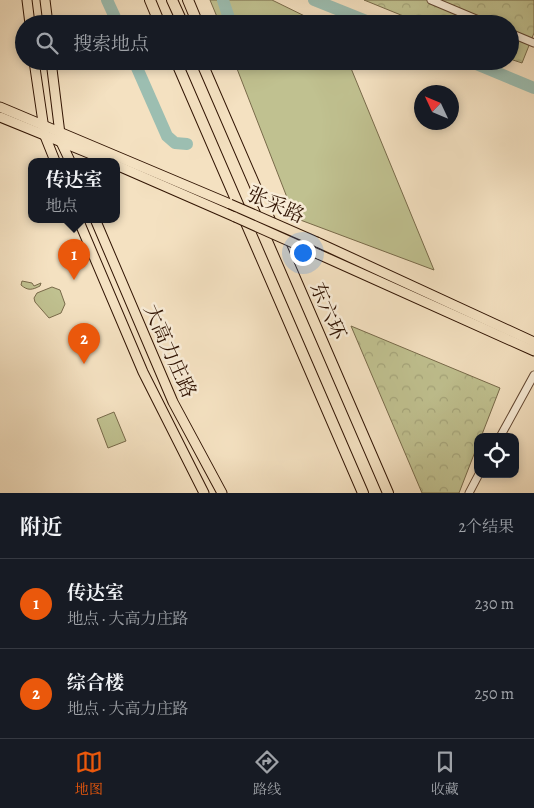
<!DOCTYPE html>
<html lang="zh">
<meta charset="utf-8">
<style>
:root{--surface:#171b24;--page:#242831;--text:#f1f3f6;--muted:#9ea1a6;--line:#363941;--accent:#ea580c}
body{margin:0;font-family:Alegreya,"Noto Serif SC",serif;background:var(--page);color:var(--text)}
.controls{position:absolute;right:15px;bottom:15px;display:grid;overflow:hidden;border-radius:10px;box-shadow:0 2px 8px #0003}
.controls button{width:45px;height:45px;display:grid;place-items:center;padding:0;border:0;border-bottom:1px solid var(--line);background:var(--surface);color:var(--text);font:25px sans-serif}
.compass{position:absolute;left:414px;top:85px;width:45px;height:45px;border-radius:50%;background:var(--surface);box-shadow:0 2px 8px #0003;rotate:314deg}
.you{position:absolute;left:302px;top:252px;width:18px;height:18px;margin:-12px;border:4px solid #fff;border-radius:50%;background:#1a73e8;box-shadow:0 0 0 8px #1a73e833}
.badge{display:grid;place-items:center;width:32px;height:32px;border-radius:50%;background:var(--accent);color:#fff;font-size:16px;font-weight:700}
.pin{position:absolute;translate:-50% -41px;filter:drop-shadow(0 1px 2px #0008)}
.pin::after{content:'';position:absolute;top:26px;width:18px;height:15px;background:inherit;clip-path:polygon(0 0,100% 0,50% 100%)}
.popup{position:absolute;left:28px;top:158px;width:92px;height:65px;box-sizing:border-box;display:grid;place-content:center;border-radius:10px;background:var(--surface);filter:drop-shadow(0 1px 4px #0005);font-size:16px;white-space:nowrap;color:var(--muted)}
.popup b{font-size:19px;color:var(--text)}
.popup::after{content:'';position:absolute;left:50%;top:100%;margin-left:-10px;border:10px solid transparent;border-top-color:var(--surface)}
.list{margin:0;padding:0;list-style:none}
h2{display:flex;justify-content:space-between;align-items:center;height:65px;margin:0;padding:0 20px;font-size:21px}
h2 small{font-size:16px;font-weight:400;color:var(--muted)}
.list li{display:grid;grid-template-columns:32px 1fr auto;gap:15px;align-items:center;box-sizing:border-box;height:90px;padding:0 20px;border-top:1px solid var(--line)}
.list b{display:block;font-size:19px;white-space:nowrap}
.list p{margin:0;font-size:16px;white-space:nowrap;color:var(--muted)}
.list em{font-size:16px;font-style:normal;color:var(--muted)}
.icon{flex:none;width:28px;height:28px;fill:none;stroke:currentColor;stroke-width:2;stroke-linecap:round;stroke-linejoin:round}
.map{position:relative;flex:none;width:534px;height:493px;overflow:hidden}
.search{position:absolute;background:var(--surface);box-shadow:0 2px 8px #0003;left:15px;right:15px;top:15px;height:55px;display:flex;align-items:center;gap:12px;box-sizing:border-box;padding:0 18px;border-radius:28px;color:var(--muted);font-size:19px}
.sheet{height:245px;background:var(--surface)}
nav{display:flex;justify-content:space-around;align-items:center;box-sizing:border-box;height:70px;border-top:1px solid var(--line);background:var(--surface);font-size:14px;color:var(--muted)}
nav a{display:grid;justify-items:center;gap:2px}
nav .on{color:var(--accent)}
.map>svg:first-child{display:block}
.grass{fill:#c0c190;stroke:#786a4a}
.forest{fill:url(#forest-crowns);stroke:#786a4a}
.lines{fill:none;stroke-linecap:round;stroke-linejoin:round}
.river{stroke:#9cbeb1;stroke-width:12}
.minor-casing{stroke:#624732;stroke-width:9}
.major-casing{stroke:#311403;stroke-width:11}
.highway-casing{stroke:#311403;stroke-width:12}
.minor{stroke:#f8ecd7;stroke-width:7}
.major{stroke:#f4e1c1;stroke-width:9}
.highway{stroke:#f4e1c1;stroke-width:10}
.major-bridge-casing{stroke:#311403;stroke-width:11;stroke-linecap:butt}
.major-bridge{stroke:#f4e1c1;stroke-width:9}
.labels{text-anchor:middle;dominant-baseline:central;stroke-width:5;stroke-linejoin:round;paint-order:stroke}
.street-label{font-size:20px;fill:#311403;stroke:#f8ecd7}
</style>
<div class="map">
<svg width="534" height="493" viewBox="0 0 534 493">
<defs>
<pattern id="forest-crowns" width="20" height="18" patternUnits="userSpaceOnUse" patternTransform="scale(1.25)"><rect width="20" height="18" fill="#c0c190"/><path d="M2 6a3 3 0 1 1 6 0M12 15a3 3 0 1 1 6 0" fill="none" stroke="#a5a57b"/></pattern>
</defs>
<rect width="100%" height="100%" fill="#f4e1c1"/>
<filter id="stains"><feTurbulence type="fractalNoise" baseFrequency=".004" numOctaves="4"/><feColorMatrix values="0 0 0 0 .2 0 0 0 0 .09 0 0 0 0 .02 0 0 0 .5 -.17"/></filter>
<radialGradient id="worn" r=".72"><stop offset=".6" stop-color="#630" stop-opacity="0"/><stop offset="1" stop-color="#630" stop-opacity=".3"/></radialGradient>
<g class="grass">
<polygon points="210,0 272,0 321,24 220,24"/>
<polygon points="234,61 348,61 434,270 295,218"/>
<path d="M 22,281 L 32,283 L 34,286 L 41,283 L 40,286 C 32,290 28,291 21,285 Z"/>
<polygon points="52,287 60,290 65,304 61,313 49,318 35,302 34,298 37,293"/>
<polygon points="114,412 126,441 108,448 97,419"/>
</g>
<g class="forest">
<polygon points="364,0 534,0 534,33 522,63 510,59 510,24 423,24"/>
<polygon points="351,326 500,388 481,437 478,437 478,444 459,493 422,493"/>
</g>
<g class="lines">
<g class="river">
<polyline points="107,0 118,24"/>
<polyline points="223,0 231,24"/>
<polyline points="314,0 374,24"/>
<polyline points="134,61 167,136 175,143 187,144"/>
<polyline points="469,61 534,88"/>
</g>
<defs>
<g id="minor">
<polyline points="431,0 488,24"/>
<polyline points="510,33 534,43"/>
<polyline points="500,437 534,375"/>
<polyline points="469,493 479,474"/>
</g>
<g id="major">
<polyline points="27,0 30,24"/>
<polyline points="45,0 48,24"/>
<polyline points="34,61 45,136 55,161"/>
<polyline points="51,61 61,142 70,161"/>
<polyline points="0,107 230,204"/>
<polyline points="0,117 108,161"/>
<polyline points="116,165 235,217"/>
<polyline points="78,219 143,372 204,493"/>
<polyline points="95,219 173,402 222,493"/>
<polyline points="317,242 534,342"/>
<polyline points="318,254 534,351"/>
</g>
<g id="highway">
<polyline points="150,0 160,24"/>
<polyline points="172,0 183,24"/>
<polyline points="188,0 198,24"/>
<polyline points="176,61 363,493"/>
<polyline points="201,61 388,493"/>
</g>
</defs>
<use href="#minor" class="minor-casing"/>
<use href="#major" class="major-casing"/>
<use href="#highway" class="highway-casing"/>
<use href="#minor" class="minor"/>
<use href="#major" class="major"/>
<use href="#highway" class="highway"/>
<defs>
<g id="major-bridge">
<polyline points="230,204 317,242"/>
<polyline points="235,217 318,254"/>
</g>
</defs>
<use href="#major-bridge" class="major-bridge-casing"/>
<use href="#major-bridge" class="major-bridge"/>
</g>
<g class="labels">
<g class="street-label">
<text transform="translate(276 205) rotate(24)">张采路</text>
<text transform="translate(328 311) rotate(67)">东六环</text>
<text transform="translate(170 351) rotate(66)">大高力庄路</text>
</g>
</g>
<rect width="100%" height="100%" filter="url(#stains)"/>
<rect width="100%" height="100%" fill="url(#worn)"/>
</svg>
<div class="controls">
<button><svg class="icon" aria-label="locate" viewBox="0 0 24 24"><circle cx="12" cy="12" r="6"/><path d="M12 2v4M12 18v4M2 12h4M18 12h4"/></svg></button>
</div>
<svg class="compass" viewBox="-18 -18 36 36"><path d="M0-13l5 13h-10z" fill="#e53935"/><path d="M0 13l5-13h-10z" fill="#9ea1a6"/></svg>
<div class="you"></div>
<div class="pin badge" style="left:74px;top:280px">1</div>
<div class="popup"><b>传达室</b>地点</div>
<div class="pin badge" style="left:84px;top:364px">2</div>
<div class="search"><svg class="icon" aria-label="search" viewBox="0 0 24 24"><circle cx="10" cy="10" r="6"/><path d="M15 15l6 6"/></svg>搜索地点</div>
</div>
<section class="sheet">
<h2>附近<small>2个结果</small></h2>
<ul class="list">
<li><span class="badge">1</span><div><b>传达室</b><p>地点 · 大高力庄路</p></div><em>230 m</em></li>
<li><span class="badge">2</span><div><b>综合楼</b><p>地点 · 大高力庄路</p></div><em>250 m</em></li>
</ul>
</section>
<nav>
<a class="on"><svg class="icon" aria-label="map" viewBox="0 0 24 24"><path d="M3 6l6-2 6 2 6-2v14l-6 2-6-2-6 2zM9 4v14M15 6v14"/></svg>地图</a>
<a><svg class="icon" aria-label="directions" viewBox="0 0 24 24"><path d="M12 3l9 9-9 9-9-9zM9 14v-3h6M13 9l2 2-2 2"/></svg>路线</a>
<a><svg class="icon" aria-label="saved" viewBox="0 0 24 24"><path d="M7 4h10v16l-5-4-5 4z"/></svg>收藏</a>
</nav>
